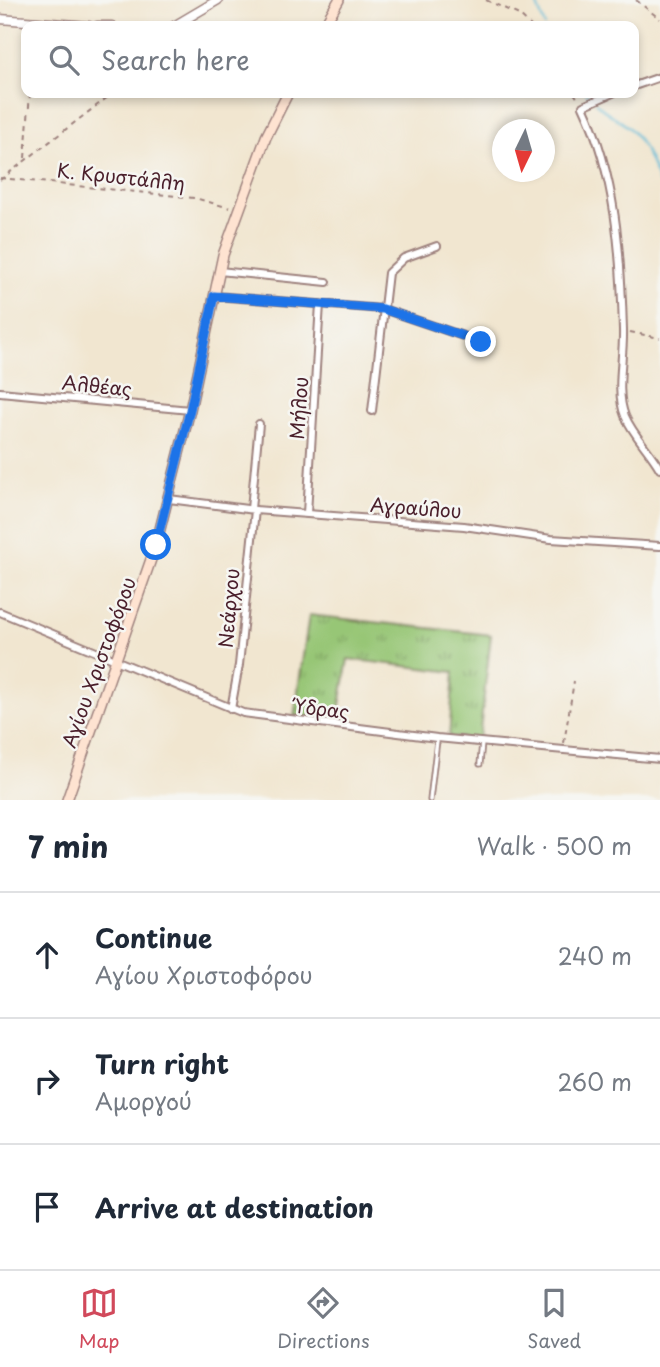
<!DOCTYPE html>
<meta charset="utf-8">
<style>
:root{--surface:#fff;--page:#f6f6f7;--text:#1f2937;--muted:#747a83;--line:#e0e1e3;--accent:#d1495b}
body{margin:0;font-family:"Playpen Sans",sans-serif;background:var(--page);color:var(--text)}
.compass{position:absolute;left:492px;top:119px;width:63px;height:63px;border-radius:50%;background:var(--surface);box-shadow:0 4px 10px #0003;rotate:185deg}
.stop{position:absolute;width:21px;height:21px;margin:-16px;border:5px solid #1a73e8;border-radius:50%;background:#fff}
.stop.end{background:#1a73e8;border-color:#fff;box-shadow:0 2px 7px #0008}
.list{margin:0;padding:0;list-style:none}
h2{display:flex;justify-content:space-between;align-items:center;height:91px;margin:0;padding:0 28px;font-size:30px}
h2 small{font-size:23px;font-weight:400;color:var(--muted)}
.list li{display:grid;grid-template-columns:46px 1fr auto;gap:21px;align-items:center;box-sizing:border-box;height:126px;padding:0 28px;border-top:2px solid var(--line)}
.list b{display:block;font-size:26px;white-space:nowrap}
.list p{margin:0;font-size:23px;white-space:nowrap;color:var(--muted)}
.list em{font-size:23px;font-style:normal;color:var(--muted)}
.icon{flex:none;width:38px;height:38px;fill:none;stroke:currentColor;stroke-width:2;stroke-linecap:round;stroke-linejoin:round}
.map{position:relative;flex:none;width:660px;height:800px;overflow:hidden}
.search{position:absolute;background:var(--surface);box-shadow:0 4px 10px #0003;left:21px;right:21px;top:21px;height:77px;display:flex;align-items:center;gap:18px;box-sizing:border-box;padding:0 24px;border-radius:14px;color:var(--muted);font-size:26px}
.sheet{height:469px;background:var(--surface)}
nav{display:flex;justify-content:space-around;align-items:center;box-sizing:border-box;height:98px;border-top:2px solid var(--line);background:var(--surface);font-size:19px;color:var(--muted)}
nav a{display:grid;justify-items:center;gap:4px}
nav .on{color:var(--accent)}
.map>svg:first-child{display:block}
.grass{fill:url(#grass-tufts);stroke:#707250;stroke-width:2}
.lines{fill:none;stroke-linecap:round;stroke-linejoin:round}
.stream{stroke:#5abad8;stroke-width:2}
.service-casing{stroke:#9e827e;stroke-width:7}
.minor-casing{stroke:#9e827e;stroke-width:10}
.tertiary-casing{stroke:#9e827e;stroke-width:11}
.secondary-casing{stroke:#9e827e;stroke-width:12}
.path{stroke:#9e827e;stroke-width:2;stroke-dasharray:5 5;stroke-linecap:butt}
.service{stroke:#fff;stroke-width:3.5}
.minor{stroke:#fff;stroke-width:6}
.tertiary{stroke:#fff;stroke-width:8}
.secondary{stroke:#fee3d1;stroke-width:9}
.route{stroke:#1a73e8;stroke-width:9}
.labels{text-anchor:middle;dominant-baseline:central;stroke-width:5;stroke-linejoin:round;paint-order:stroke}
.street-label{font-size:19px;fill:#4a1f2b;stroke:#f6f6f2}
</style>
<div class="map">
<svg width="660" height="800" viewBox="0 0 660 800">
<defs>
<pattern id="grass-tufts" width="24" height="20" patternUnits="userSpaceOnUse" patternTransform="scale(1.75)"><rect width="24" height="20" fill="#97c676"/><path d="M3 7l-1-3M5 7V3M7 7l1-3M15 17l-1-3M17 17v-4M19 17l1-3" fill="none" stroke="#7da061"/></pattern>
</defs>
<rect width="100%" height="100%" fill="#f6f6f2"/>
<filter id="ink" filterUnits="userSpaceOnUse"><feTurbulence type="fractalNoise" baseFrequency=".0143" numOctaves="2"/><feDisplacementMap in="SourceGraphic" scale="14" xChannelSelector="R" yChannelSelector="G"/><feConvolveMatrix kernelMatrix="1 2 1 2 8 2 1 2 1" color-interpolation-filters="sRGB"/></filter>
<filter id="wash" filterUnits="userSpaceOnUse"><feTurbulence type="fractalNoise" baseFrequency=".00686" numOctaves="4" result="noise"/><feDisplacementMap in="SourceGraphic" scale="28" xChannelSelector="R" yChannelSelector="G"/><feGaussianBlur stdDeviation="1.57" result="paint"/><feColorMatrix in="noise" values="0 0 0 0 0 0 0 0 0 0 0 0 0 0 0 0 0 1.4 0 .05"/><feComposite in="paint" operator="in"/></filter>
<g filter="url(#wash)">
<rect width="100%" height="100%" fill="#f1e6d0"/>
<polygon class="grass" points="309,615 491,635 479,739 449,737 454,672 348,659 337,723 294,717"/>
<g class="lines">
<g class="stream">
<polyline points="535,0 545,26"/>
<polyline points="586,93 592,98"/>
<path d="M 596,103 C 604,112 613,115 623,123 C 642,137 651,163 660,185"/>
</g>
</g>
</g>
<g filter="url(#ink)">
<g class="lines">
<defs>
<g id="service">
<polyline points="480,764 482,742"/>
<polyline points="430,800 437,740"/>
</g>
<g id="minor">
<polyline points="634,86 660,77"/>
<path d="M 613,93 L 583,106 C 616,176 621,254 623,330 C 624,357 615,391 625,416 C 633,435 650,451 660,469"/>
<polyline points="219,271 327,282"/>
<polyline points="214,296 383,309 481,342"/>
<polyline points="0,392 190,410"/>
<polyline points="372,411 388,273 404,258 437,246"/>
<polyline points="169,499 255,510 464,526 551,539 660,546"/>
<polyline points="251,509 259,424"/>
<polyline points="307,513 320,304"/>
<polyline points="0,612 243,713 437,738 660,759"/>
<polyline points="231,709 239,665 255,510"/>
</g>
<g id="tertiary">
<polyline points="0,19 89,26"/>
<polyline points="97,26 112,26"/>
<polyline points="174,26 218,0"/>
</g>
<g id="secondary">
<polyline points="324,26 339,0"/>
<polyline points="67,800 156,545 190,410 223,255 266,137 288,93"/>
</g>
</defs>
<use href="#service" class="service-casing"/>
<use href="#minor" class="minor-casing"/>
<use href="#tertiary" class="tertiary-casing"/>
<use href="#secondary" class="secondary-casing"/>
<g class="path">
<polyline points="486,0 519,15 531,26"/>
<polyline points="636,0 660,19"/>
<polyline points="574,93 578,99"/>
<polyline points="25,158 30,93"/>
<polyline points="0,178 195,198 230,208"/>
<polyline points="0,180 113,93"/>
<polyline points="630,332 660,338"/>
<polyline points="564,743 574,681"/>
</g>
<use href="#service" class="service"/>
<use href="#minor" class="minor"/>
<use href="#tertiary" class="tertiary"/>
<use href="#secondary" class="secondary"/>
</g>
</g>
<g class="lines" filter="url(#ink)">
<polyline class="route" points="156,545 190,410 214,296 383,309 481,342"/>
</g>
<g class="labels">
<g class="street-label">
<text transform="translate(121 176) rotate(6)">Κ. Κρυστάλλη</text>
<text transform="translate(97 385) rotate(6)">Αλθέας</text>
<text transform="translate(298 408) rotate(-86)">Μήλου</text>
<text transform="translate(416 507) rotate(4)">Αγραύλου</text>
<text transform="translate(228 608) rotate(-85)">Νεάρχου</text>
<text transform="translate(98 662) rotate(-70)">Αγίου Χριστοφόρου</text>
<text transform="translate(322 708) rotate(7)">Ύδρας</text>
</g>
</g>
</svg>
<svg class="compass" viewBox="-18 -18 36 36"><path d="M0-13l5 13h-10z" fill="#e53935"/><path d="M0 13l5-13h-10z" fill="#747a83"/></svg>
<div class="stop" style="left:156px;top:545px"></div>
<div class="stop end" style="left:481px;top:342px"></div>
<div class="search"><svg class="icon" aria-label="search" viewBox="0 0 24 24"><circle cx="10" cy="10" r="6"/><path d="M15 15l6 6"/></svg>Search here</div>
</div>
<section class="sheet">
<h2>7 min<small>Walk · 500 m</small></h2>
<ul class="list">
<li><svg class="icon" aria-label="ahead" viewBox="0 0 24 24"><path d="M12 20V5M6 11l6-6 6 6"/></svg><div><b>Continue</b><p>Αγίου Χριστοφόρου</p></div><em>240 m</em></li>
<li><svg class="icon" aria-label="right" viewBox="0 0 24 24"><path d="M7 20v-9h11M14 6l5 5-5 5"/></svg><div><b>Turn right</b><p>Αμοργού</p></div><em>260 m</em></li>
<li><svg class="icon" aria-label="arrive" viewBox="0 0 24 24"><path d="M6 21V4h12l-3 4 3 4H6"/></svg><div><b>Arrive at destination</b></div></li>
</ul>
</section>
<nav>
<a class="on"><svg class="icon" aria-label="map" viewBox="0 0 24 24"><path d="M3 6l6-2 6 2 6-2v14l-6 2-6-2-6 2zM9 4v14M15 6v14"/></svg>Map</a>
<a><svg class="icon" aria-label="directions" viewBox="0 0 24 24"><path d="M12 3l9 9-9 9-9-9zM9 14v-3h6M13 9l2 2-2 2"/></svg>Directions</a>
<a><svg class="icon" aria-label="saved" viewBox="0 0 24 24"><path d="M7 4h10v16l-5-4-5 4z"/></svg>Saved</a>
</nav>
